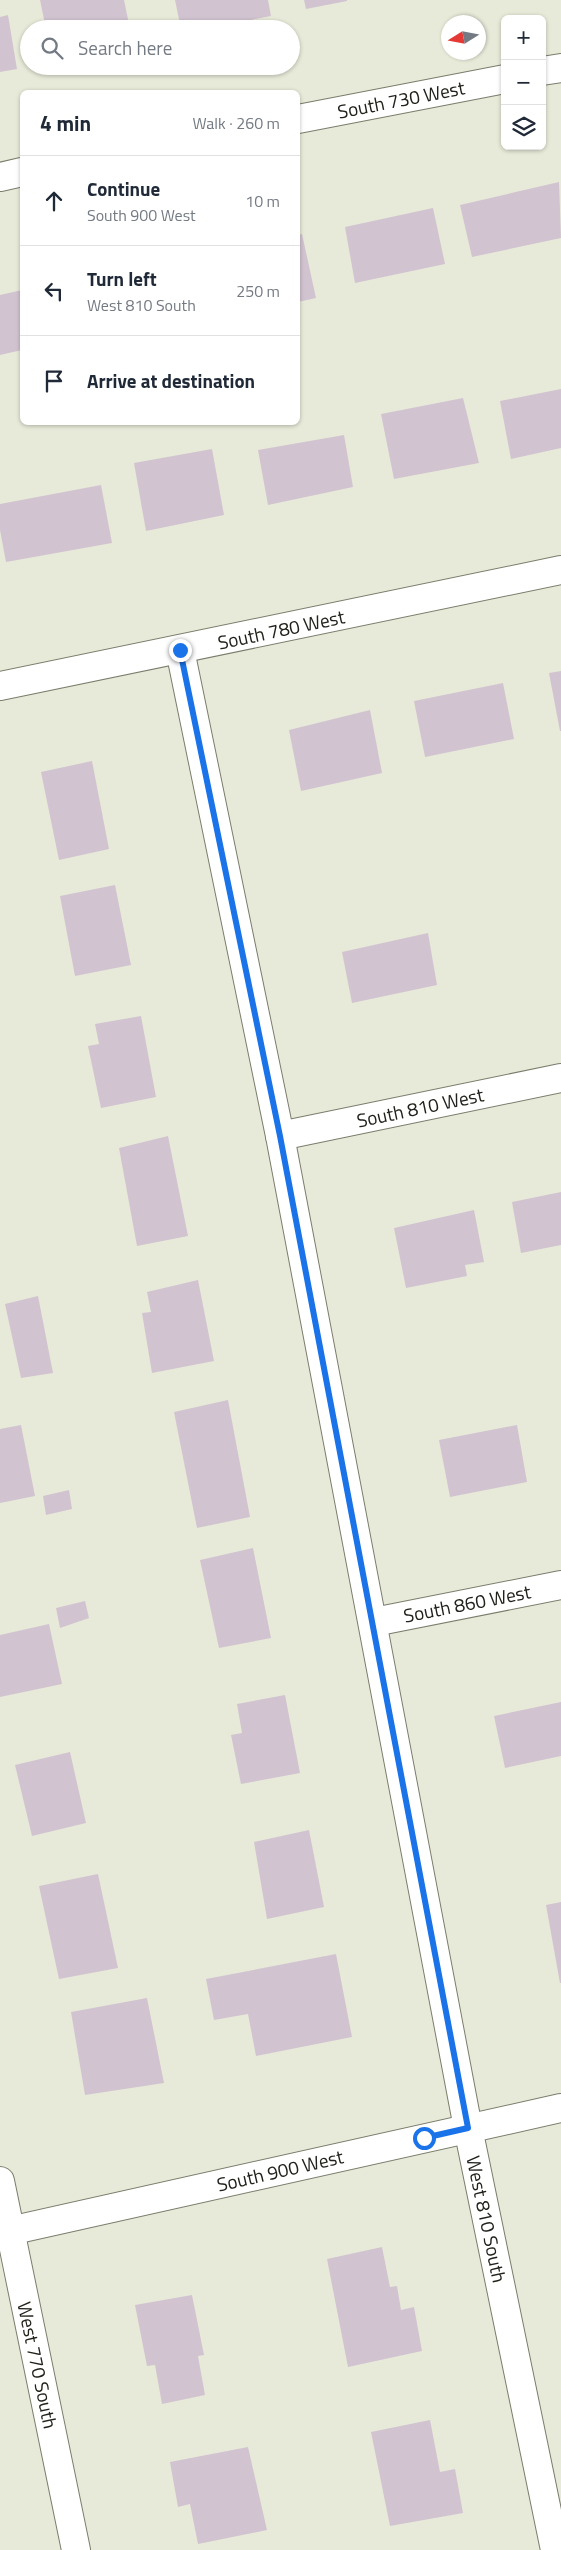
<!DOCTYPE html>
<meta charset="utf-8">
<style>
:root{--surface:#fff;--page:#f6f6f7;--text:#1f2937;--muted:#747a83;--line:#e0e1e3}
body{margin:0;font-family:"Titillium Web",sans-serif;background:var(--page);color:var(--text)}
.controls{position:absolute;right:15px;top:15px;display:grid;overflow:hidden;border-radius:8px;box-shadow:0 1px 4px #0004}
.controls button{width:45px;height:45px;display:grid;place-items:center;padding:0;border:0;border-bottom:1px solid var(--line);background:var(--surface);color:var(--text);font:25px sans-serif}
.compass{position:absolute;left:441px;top:15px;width:45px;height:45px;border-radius:50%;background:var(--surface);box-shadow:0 1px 4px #0004;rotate:259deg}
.stop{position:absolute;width:15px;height:15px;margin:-11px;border:4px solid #1a73e8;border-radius:50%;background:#fff}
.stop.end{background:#1a73e8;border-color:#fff;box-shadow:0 1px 5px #0008}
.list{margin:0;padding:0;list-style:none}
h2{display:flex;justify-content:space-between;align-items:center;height:65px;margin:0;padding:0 20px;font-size:21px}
h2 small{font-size:16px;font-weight:400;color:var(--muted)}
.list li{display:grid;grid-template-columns:32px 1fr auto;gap:15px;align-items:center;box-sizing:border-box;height:90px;padding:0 20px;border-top:1px solid var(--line)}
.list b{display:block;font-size:19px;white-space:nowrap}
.list p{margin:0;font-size:16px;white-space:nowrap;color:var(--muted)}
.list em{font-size:16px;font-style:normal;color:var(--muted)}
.icon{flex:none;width:28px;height:28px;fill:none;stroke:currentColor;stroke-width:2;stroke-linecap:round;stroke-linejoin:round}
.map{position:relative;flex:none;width:561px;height:2550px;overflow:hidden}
.search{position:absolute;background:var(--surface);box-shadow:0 1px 4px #0004;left:20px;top:20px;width:280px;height:55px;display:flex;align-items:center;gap:12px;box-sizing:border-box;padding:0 18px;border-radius:28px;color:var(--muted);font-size:19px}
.panel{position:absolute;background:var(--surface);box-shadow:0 1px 4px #0004;left:20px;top:90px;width:280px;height:335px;border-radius:8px}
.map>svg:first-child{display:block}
.building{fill:#d2c3d1}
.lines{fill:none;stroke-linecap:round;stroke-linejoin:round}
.minor-casing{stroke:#7b7d6c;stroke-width:30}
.minor{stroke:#fff;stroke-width:28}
.route{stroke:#1a73e8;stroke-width:6}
.labels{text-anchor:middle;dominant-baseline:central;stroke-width:4;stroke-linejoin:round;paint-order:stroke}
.street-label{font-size:19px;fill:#21221b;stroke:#fff}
</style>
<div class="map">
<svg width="561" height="2550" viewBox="0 0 561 2550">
<rect width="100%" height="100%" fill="#e7ead8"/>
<g class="building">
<polygon points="40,0 124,0 130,29 46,29"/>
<polygon points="175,0 268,0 271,16 205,29 181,29"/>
<polygon points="304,0 347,0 347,1 306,9"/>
<polygon points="8,15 17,69 0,72 0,17"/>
<polygon points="559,182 561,238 472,257 460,205"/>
<polygon points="433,208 445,264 355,283 345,227"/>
<polygon points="302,234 316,298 298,302 298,235"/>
<polygon points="22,290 22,350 0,355 0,295"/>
<polygon points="561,389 561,448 511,459 500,401"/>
<polygon points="463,398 479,463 394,479 381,414"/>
<polygon points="344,435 353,487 268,505 258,450"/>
<polygon points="212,449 224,515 146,531 134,463"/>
<polygon points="101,485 112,543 6,562 0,530 0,504"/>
<polygon points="561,671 561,731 560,731 549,673"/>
<polygon points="503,683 514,739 425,757 414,701"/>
<polygon points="370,710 382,773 301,791 289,730"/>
<polygon points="92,761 109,849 59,860 41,772"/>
<polygon points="115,885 131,965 75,976 60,896"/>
<polygon points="428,933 437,985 352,1003 342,952"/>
<polygon points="141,1016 156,1097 101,1108 88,1046 99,1044 95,1024"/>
<polygon points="168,1136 188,1236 137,1246 119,1148"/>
<polygon points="561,1192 561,1245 521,1253 512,1202"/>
<polygon points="474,1210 484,1262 465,1265 467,1276 406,1288 394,1228"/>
<polygon points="198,1280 214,1361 152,1373 142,1313 151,1312 147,1292"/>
<polygon points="38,1296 53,1373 21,1378 5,1304"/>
<polygon points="228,1400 250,1517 197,1528 174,1412"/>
<polygon points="21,1425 35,1496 0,1503 0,1429"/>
<polygon points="517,1425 527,1482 450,1497 439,1440"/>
<polygon points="69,1490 72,1509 46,1515 43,1496"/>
<polygon points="253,1548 271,1638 219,1648 200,1560"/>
<polygon points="85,1601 89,1618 60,1628 56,1608"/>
<polygon points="49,1624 62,1684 0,1697 0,1635"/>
<polygon points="285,1695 300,1773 241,1784 231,1735 242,1733 237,1704"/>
<polygon points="561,1702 561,1756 505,1768 494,1716"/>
<polygon points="70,1752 86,1823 32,1836 15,1765"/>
<polygon points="309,1830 324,1907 267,1919 254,1842"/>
<polygon points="98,1874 118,1968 59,1979 39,1886"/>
<polygon points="561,1902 561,1983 560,1983 546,1905"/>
<polygon points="336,1954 352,2037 256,2056 248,2014 214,2020 206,1979"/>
<polygon points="147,1998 164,2083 85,2095 71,2012"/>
<polygon points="382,2247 390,2287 397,2286 401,2310 414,2307 422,2351 348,2367 327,2259"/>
<polygon points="192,2295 204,2355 198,2356 205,2395 162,2404 155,2365 147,2366 135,2305"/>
<polygon points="430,2420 440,2472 455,2469 463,2513 390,2526 371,2432"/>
<polygon points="248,2447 267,2530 198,2544 190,2504 178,2507 170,2462"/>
</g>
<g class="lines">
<defs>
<g id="minor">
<polyline points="542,71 561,68"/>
<polyline points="298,119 505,79"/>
<polyline points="0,177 22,172"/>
<polyline points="180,650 280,1136 468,2128 555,2550"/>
<polyline points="0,686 561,570"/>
<polyline points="280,1136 561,1078"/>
<polyline points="374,1622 561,1585"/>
<polyline points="0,2181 76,2550"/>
<polyline points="0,2233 561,2108"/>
</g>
</defs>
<use href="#minor" class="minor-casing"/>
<use href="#minor" class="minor"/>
</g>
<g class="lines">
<polyline class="route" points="180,650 280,1136 468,2128 424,2138"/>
</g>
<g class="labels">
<g class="street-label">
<text transform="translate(401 99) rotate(-11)">South 730 West</text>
<text transform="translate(281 629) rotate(-12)">South 780 West</text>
<text transform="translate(420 1107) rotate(-12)">South 810 West</text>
<text transform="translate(467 1603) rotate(-11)">South 860 West</text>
<text transform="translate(280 2170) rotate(-13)">South 900 West</text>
<text transform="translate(487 2219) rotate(78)">West 810 South</text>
<text transform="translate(38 2365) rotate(78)">West 770 South</text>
</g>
</g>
</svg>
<div class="controls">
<button>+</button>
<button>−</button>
<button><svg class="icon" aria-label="layers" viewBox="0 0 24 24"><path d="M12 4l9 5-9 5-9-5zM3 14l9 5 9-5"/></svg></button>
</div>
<svg class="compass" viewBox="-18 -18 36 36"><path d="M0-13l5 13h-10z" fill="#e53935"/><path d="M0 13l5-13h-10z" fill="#747a83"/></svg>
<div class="stop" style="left:424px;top:2138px"></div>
<div class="stop end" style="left:180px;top:650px"></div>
<div class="search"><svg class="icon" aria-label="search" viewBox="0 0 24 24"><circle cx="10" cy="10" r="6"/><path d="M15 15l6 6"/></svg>Search here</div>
<section class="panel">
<h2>4 min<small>Walk · 260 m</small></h2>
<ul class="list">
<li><svg class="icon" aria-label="ahead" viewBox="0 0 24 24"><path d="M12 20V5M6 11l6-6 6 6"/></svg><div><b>Continue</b><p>South 900 West</p></div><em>10 m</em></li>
<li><svg class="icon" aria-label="left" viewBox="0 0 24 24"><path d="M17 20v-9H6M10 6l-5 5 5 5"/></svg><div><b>Turn left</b><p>West 810 South</p></div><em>250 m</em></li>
<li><svg class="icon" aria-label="arrive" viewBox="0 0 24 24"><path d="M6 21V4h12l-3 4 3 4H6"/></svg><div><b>Arrive at destination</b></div></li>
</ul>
</section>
</div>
